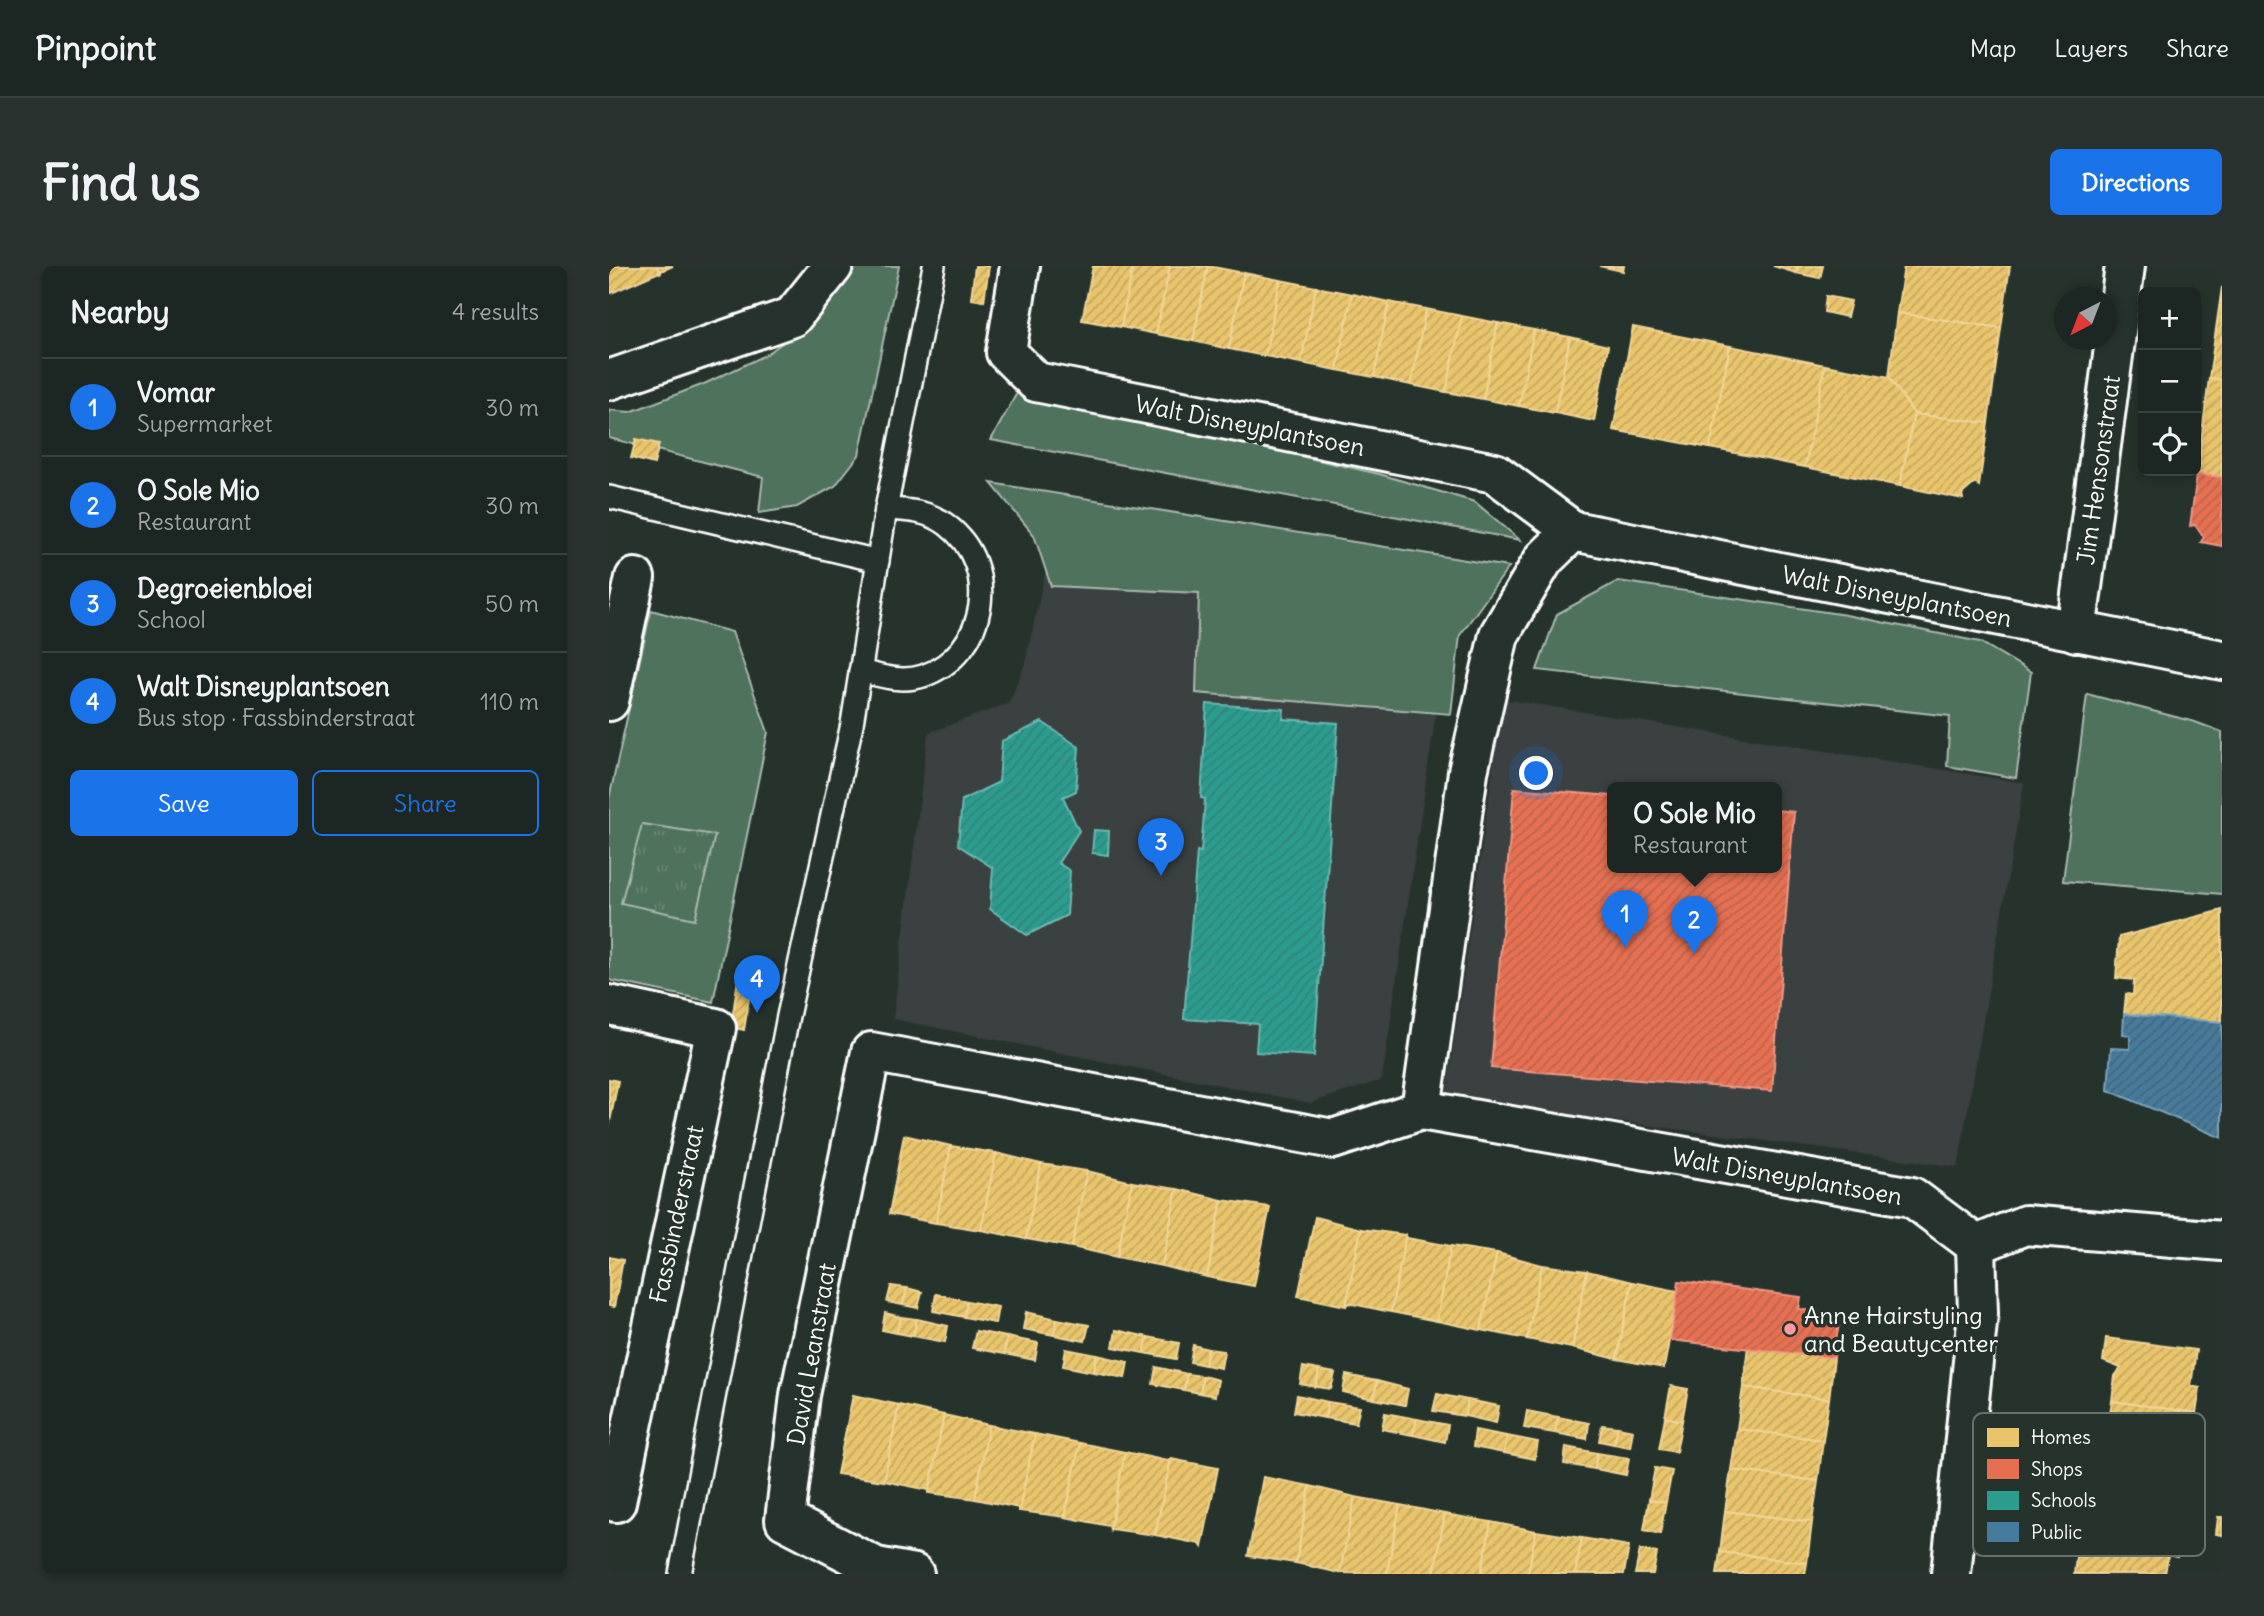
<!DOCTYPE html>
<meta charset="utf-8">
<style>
:root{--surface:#1c2622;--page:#29322f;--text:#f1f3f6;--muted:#a0a5a5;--line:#3a4340;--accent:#1a73e8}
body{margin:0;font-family:Delius,sans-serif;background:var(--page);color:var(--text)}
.controls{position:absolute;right:21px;top:21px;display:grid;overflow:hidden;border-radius:10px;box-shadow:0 4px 10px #0003}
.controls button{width:63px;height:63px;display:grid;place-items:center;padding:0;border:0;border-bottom:2px solid var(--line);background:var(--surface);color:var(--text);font:35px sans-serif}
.compass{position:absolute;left:1445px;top:21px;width:63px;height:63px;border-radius:50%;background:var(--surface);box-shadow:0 4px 10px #0003;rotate:222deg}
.you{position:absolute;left:928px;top:508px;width:24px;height:24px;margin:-18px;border:5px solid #fff;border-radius:50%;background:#1a73e8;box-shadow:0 0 0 10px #1a73e833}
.badge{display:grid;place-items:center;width:46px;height:46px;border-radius:50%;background:var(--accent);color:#fff;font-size:23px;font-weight:700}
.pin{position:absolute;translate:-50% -58px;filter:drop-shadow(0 2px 4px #0008)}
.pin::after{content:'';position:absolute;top:37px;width:24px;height:21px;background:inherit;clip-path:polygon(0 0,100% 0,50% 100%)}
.popup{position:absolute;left:998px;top:516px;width:175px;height:91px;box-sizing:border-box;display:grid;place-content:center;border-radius:10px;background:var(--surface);filter:drop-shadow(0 2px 5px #0005);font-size:23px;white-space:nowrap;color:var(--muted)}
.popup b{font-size:26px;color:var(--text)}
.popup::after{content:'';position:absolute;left:50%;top:100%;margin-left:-14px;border:14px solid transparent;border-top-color:var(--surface)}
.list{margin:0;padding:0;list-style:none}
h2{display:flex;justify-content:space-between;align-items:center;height:91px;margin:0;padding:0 28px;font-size:30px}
h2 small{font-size:23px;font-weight:400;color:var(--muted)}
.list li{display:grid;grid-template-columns:46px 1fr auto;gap:21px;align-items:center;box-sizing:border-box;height:98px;padding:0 28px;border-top:2px solid var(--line)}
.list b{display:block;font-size:26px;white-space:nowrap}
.list p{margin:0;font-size:23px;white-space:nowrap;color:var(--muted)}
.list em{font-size:23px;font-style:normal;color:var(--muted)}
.actions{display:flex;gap:14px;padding:21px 28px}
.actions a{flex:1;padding:16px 0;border:2px solid var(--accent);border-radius:10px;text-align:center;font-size:24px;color:var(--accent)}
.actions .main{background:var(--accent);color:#fff}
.icon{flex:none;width:38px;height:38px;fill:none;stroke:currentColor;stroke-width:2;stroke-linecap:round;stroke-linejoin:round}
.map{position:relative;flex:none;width:1613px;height:1308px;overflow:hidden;border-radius:10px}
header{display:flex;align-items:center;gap:42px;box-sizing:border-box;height:98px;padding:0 35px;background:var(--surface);border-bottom:2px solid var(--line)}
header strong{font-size:33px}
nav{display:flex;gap:38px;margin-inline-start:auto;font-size:24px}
.intro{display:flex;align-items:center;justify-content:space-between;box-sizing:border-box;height:168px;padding:0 42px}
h1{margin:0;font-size:49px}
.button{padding:18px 32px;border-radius:10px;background:var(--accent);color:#fff;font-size:24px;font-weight:700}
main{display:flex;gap:42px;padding:0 42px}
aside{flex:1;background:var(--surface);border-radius:10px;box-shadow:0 4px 10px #0003}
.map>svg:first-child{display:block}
.built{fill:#3a4140;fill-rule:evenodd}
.grass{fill:#50725c;stroke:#a8b8ae;stroke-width:2}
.park{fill:url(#park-tufts);stroke:#a8b8ae;stroke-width:2}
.homes{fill:url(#homes-hatch);stroke:#f0d697;stroke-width:2}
.shops{fill:url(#shops-hatch);stroke:#ee9a85;stroke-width:2}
.schools{fill:url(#schools-hatch);stroke:#6abab1;stroke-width:2}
.public{fill:url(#public-hatch);stroke:#7da3ba;stroke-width:2}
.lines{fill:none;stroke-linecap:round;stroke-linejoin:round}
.lane-casing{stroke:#fff;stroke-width:26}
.street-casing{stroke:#fff;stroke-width:44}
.lane{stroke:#26332d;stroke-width:21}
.street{stroke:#26332d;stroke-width:38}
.poi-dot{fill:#ff9aa2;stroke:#26332d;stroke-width:2.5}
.labels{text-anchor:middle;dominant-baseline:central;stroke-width:7;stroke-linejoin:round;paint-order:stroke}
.street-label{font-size:24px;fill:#fff;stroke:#26332d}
.poi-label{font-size:24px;fill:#fff;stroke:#26332d;text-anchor:start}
.key{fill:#26332d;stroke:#67706c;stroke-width:2}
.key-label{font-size:19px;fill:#fff}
</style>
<header>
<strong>Pinpoint</strong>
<nav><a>Map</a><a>Layers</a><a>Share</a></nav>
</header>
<div class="intro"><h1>Find us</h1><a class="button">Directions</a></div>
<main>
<aside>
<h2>Nearby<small>4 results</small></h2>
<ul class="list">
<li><span class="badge">1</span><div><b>Vomar</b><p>Supermarket</p></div><em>30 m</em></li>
<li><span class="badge">2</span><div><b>O Sole Mio</b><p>Restaurant</p></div><em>30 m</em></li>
<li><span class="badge">3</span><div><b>Degroeienbloei</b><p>School</p></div><em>50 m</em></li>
<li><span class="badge">4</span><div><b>Walt Disneyplantsoen</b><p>Bus stop · Fassbinderstraat</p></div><em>110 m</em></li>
</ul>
<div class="actions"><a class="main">Save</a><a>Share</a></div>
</aside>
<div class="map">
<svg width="1613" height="1308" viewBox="0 0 1613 1308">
<defs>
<pattern id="park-tufts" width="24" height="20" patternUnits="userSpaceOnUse" patternTransform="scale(1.75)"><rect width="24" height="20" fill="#50725c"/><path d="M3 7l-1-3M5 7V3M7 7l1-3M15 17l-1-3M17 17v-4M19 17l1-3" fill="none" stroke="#6a8774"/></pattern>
<pattern id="homes-hatch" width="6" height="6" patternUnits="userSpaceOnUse" patternTransform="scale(1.75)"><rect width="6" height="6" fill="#e9c46a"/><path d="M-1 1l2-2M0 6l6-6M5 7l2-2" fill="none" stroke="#c2a662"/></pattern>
<pattern id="shops-hatch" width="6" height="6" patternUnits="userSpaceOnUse" patternTransform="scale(1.75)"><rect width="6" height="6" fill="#e76f51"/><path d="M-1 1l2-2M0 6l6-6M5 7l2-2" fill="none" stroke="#b86450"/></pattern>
<pattern id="schools-hatch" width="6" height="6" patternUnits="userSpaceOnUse" patternTransform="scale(1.75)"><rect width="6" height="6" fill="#2a9d8f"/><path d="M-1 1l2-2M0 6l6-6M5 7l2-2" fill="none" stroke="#368178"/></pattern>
<pattern id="public-hatch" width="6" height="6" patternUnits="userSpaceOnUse" patternTransform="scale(1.75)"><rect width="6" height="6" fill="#457b9d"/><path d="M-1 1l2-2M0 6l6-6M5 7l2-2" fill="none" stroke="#486474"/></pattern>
</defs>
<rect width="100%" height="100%" fill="#26332d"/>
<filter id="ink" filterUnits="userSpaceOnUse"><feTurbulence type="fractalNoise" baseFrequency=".0143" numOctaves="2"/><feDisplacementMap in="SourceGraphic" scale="14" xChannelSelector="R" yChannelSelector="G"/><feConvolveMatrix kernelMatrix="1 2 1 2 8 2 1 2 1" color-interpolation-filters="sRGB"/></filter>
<g filter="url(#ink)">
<g class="built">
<polygon points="437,302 846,317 773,814 701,837 284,753 319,467 400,437 416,398"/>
<path d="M 894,433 L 1415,517 L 1349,901 L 837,832 ZM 1003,522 L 1167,522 L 1167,602 L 1003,602 Z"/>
</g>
<g class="grass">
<polygon points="248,0 290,0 250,189 226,220 188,241 150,247 154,211 0,172 0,144 21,146 95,118 155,90 197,60"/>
<polygon points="409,125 770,208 866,236 911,274 382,174"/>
<polygon points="382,217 900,301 851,369 842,448 587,427 590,327 442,320 425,269"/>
<polygon points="1009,315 1237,349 1371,376 1422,406 1407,512 1338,500 1341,450 928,404 948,348"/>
<polygon points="42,344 123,366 159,466 104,736 0,714 0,533"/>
<polygon points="1478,428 1586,456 1613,466 1613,628 1454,615"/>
</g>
<polygon class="park" points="33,558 106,569 86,653 12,637"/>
<g class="homes">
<polygon points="0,0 48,0 52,8 50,6 0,28"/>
<polygon points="48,0 64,0 52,5 52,8"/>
<polygon points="366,0 380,0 375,35 362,33"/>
<polygon points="484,0 524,0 512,61 473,54"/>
<polygon points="524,0 561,0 547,68 512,61"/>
<polygon points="561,0 599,0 584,75 547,68"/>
<polygon points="599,0 635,7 620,83 584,75"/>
<polygon points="990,0 1015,0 1014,5"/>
<polygon points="1164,0 1189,0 1187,7"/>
<polygon points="1189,0 1214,0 1211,12 1187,7"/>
<polygon points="1295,0 1401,0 1392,62 1288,47"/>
<polygon points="635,7 671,14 656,90 620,83"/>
<polygon points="671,14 707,21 692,97 656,90"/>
<polygon points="707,21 743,28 728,104 692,97"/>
<polygon points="1613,21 1613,114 1600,112"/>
<polygon points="743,28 780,36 765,111 728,104"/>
<polygon points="1217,30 1242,35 1238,51 1215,46"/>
<polygon points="780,36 817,43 802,119 765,111"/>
<polygon points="817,43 853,50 837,126 802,119"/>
<polygon points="1288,47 1392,62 1379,157 1305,148 1280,111"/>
<polygon points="853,50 889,57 874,133 837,126"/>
<polygon points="889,57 925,64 910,140 874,133"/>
<polygon points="1024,61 1121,80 1101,182 1004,164"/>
<polygon points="925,64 961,71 946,147 910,140"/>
<polygon points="961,71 999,80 985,155 946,147"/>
<polygon points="1121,80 1216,99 1196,201 1101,182"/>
<polygon points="1216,99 1280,111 1305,148 1291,220 1196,201"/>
<polygon points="1600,112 1613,114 1613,211 1588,208"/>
<polygon points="1305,148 1379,157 1370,220 1366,217 1353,228 1354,233 1291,220"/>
<polygon points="27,173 50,178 45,198 22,192"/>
<polygon points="1613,644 1613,756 1515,748 1517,728 1524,729 1525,714 1507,712 1510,671"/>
<polygon points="130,706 144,708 135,764 122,761"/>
<polygon points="0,813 9,815 0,861"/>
<polygon points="295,869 342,880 327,957 280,948"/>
<polygon points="342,880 387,887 372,964 327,957"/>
<polygon points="387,887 432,898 417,973 372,964"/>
<polygon points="432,898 478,905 463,981 417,973"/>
<polygon points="478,905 523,916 508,991 463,981"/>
<polygon points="523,916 568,923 553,1000 508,991"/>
<polygon points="568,923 613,934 598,1011 553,1000"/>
<polygon points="613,934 661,941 645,1020 598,1011"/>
<polygon points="706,951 752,963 737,1040 689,1030"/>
<polygon points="752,963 797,969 782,1046 739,1037 737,1040"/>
<polygon points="797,969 798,972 842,980 828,1055 782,1046"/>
<polygon points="842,980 888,987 872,1064 828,1055"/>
<polygon points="888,987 933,999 918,1073 872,1064"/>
<polygon points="0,991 14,994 5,1041 0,1040"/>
<polygon points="933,999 978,1005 963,1082 918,1073"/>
<polygon points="978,1005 1023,1016 1008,1093 963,1082"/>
<polygon points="1023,1016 1069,1025 1055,1102 1008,1093"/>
<polygon points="282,1020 298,1022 294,1039 278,1036"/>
<polygon points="298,1022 313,1026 309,1042 294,1039"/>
<polygon points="327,1028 358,1035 355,1051 324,1045"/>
<polygon points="358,1035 389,1041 386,1057 355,1051"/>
<polygon points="417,1046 448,1053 445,1069 414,1063"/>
<polygon points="276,1047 292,1051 288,1067 273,1064"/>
<polygon points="292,1051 308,1053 304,1070 288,1067"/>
<polygon points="308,1053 339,1060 336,1076 304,1070"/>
<polygon points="448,1053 480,1059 476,1075 445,1069"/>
<polygon points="507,1064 539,1071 535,1087 504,1081"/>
<polygon points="367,1065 398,1071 395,1088 363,1082"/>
<polygon points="398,1071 429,1077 426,1094 395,1088"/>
<polygon points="539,1071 570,1077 567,1093 535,1087"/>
<polygon points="1497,1072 1587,1084 1582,1120 1591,1122 1587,1147 1503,1135 1506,1110 1512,1102 1494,1095"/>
<polygon points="584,1079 599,1083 596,1099 581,1096"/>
<polygon points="1139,1080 1225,1092 1220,1133 1134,1121"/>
<polygon points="457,1083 488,1089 485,1106 454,1100"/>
<polygon points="599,1083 615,1085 612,1102 596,1099"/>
<polygon points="488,1089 519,1096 516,1112 485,1106"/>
<polygon points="547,1101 578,1108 575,1124 544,1118"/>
<polygon points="694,1101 710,1104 707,1121 691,1118"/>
<polygon points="710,1104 726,1107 722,1123 707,1121"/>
<polygon points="578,1108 594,1110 591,1127 575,1124"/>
<polygon points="737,1109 768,1115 765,1133 734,1126"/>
<polygon points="594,1110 609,1114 606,1130 591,1127"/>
<polygon points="768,1115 799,1123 796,1139 765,1133"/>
<polygon points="1062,1120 1079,1123 1073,1155 1056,1151"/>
<polygon points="1134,1121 1220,1133 1214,1174 1128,1163"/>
<polygon points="828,1128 859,1134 856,1150 824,1145"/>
<polygon points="244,1129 290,1139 275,1215 228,1208"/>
<polygon points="688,1129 719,1136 716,1152 685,1146"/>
<polygon points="859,1134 890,1140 887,1157 856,1150"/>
<polygon points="1503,1135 1587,1147 1585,1172 1575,1170 1570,1205 1481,1192 1483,1172 1502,1169 1499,1160"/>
<polygon points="719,1136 751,1141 747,1157 716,1152"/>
<polygon points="290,1139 335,1149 320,1227 320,1224 275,1215"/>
<polygon points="918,1145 949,1151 946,1167 915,1162"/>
<polygon points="776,1147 808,1153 804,1169 773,1163"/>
<polygon points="335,1149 380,1159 366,1233 320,1227"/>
<polygon points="949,1151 980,1157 978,1173 946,1167"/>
<polygon points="1056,1151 1073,1155 1067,1186 1050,1183"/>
<polygon points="808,1153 839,1159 836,1176 804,1169"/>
<polygon points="380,1159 426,1168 410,1245 410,1242 366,1233"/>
<polygon points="993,1159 1009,1161 1005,1178 990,1175"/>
<polygon points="1009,1161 1024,1164 1021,1181 1005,1178"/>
<polygon points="1128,1163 1214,1174 1209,1215 1122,1204"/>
<polygon points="866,1164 898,1170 895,1187 864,1181"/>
<polygon points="426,1168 471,1177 456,1251 410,1245"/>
<polygon points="898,1170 929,1176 926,1193 895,1187"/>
<polygon points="471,1177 516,1186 501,1263 500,1260 456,1251"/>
<polygon points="957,1181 988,1187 986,1203 955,1198"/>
<polygon points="516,1186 559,1195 562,1193 546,1269 501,1263"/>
<polygon points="988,1187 1020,1192 1017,1209 986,1203"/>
<polygon points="1481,1192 1570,1205 1566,1239 1575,1240 1572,1265 1486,1254 1490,1229 1496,1221 1478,1213"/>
<polygon points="562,1193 609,1202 593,1281 591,1278 546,1269"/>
<polygon points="1046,1202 1063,1205 1057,1236 1040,1234"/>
<polygon points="1122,1204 1209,1215 1203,1256 1116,1245"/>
<polygon points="654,1211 701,1220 687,1297 639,1290"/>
<polygon points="701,1220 746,1231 731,1307 687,1297"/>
<polygon points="746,1231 791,1239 778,1308 731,1307"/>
<polygon points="1040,1234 1057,1236 1051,1268 1035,1264"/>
<polygon points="791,1239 836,1248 825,1308 778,1308"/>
<polygon points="1116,1245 1203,1256 1198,1297 1111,1286"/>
<polygon points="836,1248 882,1256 872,1308 825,1308"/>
<polygon points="1609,1251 1613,1251 1613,1269 1607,1268"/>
<polygon points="1486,1254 1572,1265 1568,1291 1559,1289 1556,1308 1465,1308 1467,1291 1486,1288 1483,1279"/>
<polygon points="882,1256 927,1265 919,1308 872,1308"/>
<polygon points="927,1265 973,1272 966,1308 919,1308"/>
<polygon points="973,1272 1020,1280 1015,1308 966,1308"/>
<polygon points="1031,1284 1048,1287 1044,1308 1026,1308"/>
<polygon points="1111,1286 1198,1297 1196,1308 1108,1308"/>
</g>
<g class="shops">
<polygon points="1588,208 1613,211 1613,280 1592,276 1595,271 1586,259 1581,260"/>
<polygon points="905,522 1003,530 1003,602 1167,602 1167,544 1185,546 1163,825 882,802"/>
<polygon points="1070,1015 1192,1031 1190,1043 1231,1049 1225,1092 1061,1074"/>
</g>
<g class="schools">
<polygon points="598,438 675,443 674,453 729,457 705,790 647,786 649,758 575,753 588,585 592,586 596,533 592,532"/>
<polygon points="433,456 470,481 467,525 454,531 470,565 449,597 461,605 458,649 418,669 381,643 384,602 349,579 353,534 390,516 393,475"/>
<polygon points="485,564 500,565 499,589 483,587"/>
</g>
<polygon class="public" points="1515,748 1613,756 1613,872 1499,824 1502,782 1521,783 1521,769 1514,768"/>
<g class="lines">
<defs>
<g id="lane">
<polyline points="0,231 269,295"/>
<path d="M 251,405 C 271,410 293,417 314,410 C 379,387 392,300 338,259 C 320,245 299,244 277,243"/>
<polyline points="71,1308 179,750 243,458 277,243 325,0"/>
</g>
<g id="street">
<polyline points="411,0 397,86 427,116 886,207 964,265 1613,394"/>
<polyline points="0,114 183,51 224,0"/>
<polyline points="1467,366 1516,0"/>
<polyline points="0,435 26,312"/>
<polyline points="0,739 107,762 7,1236 0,1234"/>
<polyline points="812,844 859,506 890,369 935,293 964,265"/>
<polyline points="305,1308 267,1301 176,1254 191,1129 262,786 724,873 812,844 1303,931 1367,979 1416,959 1613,975"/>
<polyline points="1342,1308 1369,1047 1367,979"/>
</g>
</defs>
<use href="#lane" class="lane-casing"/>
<use href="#street" class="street-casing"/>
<use href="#lane" class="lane"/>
<use href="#street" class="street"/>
</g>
</g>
<circle class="poi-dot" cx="1181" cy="1063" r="7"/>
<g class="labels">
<g class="street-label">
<text transform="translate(641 159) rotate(11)">Walt Disneyplantsoen</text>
<text transform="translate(1489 204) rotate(-82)">Jim Hensonstraat</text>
<text transform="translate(1288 330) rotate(11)">Walt Disneyplantsoen</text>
<text transform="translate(1178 910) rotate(10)">Walt Disneyplantsoen</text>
<text transform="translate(67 948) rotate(-78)">Fassbinderstraat</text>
<text transform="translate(202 1088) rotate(-80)">David Leanstraat</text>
</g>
<g class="poi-label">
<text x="1195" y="1049">Anne Hairstyling<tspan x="1195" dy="28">and Beautycenter</tspan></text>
</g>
</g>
<rect x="1364" y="1147" width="232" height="143" rx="10" class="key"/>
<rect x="1378" y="1162" width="32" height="19" fill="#e9c46a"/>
<rect x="1378" y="1193" width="32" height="20" fill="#e76f51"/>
<rect x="1378" y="1225" width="32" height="19" fill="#2a9d8f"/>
<rect x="1378" y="1256" width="32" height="20" fill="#457b9d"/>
<g class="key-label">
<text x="1422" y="1178">Homes</text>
<text x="1422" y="1210">Shops</text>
<text x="1422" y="1241">Schools</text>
<text x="1422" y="1273">Public</text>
</g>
</svg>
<div class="controls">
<button>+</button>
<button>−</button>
<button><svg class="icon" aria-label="locate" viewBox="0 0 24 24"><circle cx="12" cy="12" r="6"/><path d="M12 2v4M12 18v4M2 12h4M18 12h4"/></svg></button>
</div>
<svg class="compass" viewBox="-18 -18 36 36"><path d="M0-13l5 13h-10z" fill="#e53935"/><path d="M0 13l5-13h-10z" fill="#a0a5a5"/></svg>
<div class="you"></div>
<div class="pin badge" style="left:1016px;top:682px">1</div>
<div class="pin badge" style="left:1085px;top:688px">2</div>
<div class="popup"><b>O Sole Mio</b>Restaurant</div>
<div class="pin badge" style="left:552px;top:610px">3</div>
<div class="pin badge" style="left:148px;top:747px">4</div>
</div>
</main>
